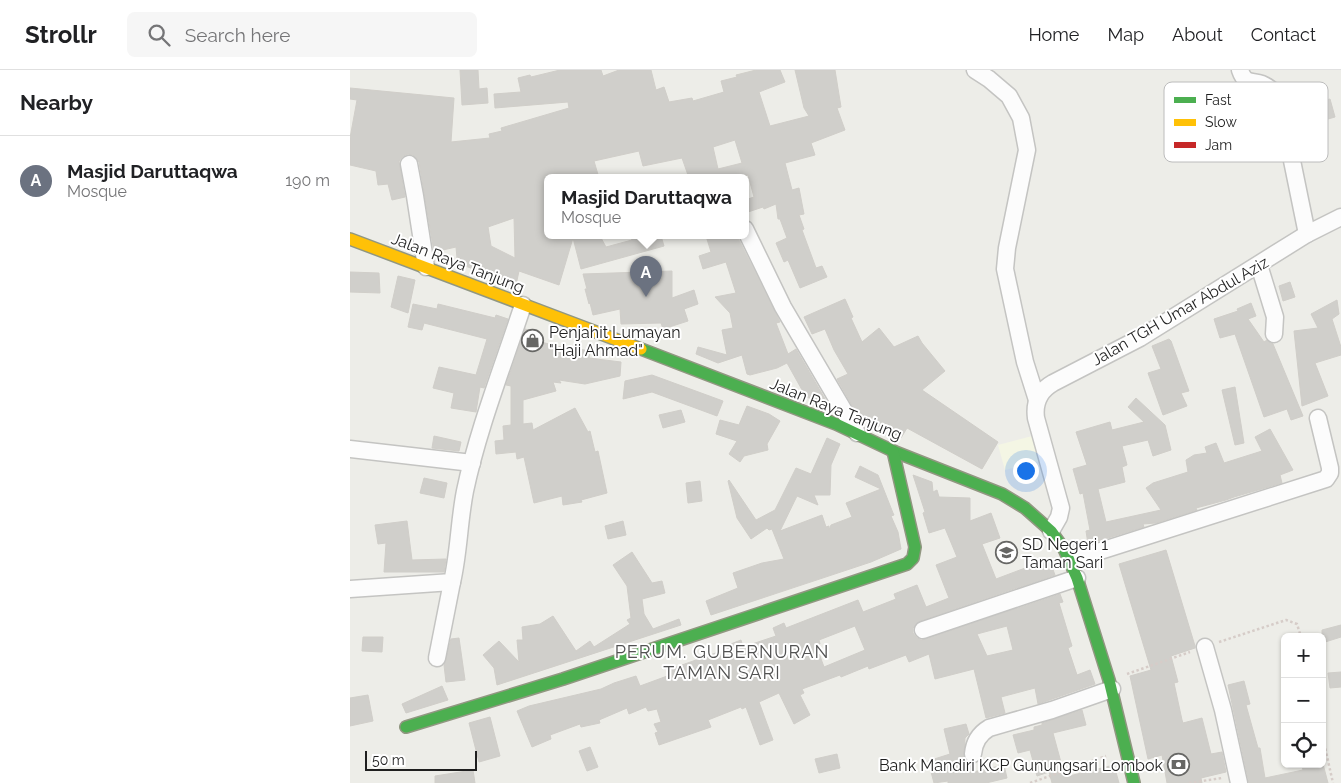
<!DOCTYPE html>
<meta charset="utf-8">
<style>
:root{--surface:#fff;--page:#f6f6f6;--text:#202124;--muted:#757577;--line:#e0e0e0;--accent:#111827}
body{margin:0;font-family:Raleway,sans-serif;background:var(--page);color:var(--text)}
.controls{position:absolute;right:15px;bottom:15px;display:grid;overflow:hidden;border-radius:8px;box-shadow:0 1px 4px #0004}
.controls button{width:45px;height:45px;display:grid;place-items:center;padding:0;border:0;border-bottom:1px solid var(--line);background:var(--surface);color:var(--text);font:25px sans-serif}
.scale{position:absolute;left:15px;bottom:12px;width:112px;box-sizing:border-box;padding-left:5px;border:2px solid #1f1f1f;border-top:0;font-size:14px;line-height:18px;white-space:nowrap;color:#1f1f1f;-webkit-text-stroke:4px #fff;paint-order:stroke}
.you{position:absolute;left:675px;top:400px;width:18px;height:18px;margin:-12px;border:4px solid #fff;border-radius:50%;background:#1a73e8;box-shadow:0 0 0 8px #1a73e833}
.badge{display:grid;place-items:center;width:32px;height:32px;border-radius:50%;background:var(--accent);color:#fff;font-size:16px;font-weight:700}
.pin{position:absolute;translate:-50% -41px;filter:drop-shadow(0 1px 2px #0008)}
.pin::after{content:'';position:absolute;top:26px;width:18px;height:15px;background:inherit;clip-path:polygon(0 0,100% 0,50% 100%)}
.popup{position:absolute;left:194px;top:104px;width:205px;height:65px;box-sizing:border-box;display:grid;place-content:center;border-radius:8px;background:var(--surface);filter:drop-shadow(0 1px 4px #0005);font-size:16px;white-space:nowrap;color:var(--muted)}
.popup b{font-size:19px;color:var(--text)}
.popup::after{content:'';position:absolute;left:50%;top:100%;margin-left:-10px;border:10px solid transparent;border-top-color:var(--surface)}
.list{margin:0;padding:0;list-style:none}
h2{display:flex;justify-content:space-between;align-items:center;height:65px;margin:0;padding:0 20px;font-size:21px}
h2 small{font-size:16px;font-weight:400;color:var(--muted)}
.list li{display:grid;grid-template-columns:32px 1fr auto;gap:15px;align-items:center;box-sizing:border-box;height:90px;padding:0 20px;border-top:1px solid var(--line)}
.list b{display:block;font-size:19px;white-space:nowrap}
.list p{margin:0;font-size:16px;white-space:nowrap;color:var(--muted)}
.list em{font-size:16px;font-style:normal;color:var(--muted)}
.icon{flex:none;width:28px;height:28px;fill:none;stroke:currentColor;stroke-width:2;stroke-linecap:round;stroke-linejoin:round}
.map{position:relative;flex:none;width:991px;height:713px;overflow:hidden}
header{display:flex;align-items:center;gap:30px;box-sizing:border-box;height:70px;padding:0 25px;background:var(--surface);border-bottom:1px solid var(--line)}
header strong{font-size:24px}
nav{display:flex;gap:28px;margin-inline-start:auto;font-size:18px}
.search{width:350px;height:45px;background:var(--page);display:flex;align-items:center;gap:12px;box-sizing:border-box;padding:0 18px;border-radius:8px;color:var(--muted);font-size:19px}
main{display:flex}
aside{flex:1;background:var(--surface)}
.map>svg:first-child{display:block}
.education{fill:#f4f6e4}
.building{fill:#d0cfcb;stroke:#d0cec9;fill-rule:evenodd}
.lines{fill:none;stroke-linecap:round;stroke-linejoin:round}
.street-casing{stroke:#c4c4c2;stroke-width:19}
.fast-casing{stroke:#919781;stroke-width:14}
.slow-casing{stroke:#919781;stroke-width:14}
.path{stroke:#d6ccc8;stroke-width:2.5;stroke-dasharray:2.5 2.5;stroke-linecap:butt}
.street{stroke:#fcfcfc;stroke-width:16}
.fast{stroke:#4caf50;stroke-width:11}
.slow{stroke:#ffc107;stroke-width:11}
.labels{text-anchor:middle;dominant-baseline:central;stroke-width:4;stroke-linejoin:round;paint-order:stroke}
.street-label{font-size:16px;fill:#1f1f1f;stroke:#fff}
.poi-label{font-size:16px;fill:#1f1f1f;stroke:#fff;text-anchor:start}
.neighbourhood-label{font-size:18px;letter-spacing:1px;fill:#525252;stroke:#fff}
.key{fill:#fff;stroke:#bcbcbc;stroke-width:1}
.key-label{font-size:14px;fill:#1f1f1f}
</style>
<header>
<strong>Strollr</strong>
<div class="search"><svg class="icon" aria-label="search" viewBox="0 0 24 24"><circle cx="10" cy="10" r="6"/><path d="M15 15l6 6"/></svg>Search here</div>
<nav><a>Home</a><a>Map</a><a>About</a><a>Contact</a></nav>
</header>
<main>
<aside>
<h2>Nearby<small></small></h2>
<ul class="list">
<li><span class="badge" style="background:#6b7280">A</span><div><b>Masjid Daruttaqwa</b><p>Mosque</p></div><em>190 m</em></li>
</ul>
</aside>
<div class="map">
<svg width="991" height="713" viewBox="0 0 991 713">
<rect width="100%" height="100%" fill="#edede8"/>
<polygon class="education" points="690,364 697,389 655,400 648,375"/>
<g class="building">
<polygon points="110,0 128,0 129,19 137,18 138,33 112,35"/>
<path d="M 210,0 L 251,0 L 253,6 L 269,0 L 301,0 L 306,20 L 314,17 L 319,32 L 342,28 L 343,31 L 374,22 L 371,11 L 387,7 L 386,5 L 406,0 L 430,0 L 435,12 L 409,22 L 420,56 L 459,46 L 454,38 L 445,0 L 485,0 L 491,37 L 487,38 L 495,60 L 461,73 L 465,85 L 435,93 L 442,120 L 449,118 L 454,144 L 449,145 L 454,159 L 452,160 L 466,198 L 472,196 L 477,207 L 450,218 L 438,190 L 434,192 L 426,173 L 437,168 L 430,149 L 428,149 L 426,134 L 414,139 L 413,137 L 395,143 L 395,130 L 404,127 L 398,105 L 384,108 L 339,108 L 332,88 L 293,96 L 289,81 L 244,91 L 249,108 L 197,108 L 197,166 L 250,166 L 256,177 L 282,170 L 281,166 L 311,166 L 314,176 L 231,199 L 223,168 L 209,215 L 169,201 L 166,215 L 110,194 L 110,188 L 107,188 L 106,177 L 84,182 L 69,92 L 63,85 L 58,84 L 53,86 L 49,91 L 55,127 L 42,130 L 38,114 L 28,115 L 26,101 L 0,95 L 0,68 L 7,30 L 0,29 L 0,18 L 104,28 L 101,72 L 140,68 L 139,64 L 152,61 L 151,58 L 219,38 L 218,32 L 145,38 L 144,24 L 171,22 L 168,8 L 180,5 L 181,7 ZM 385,70 L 392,93 L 368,99 L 363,77 ZM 164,148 L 165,188 L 141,176 L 138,157 Z"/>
<polygon points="980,29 985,47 950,57 945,38"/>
<polygon points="926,62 929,76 909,79 907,65"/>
<polygon points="356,166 387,166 430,252 426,253 438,284 446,279 478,334 456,327 437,293 427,298 400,305 397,304 392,285 368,293 346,284 348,277 377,285 372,260 383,258 380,243 365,227 386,223 376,192 353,199 349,186 361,182"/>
<polygon points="322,201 322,228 344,220 348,234 334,239 338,251 313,259 311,253 271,254 270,239 243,245 240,233 239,234 235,219 237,219 233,204"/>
<polygon points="0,202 29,203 30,223 0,222"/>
<polygon points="48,206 65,210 58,243 41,237"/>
<polygon points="940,212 945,227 933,231 929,216"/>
<polygon points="495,229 503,247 501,248 512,272 529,258 544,277 568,266 572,273 595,301 572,320 648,372 632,399 557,358 551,368 534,357 533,359 507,344 487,309 498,304 484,280 475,259 462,264 454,247"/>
<polygon points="987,230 989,244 982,249 991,277 991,285 965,293 978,326 952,336 944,261 968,258 961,244"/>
<polygon points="901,233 906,246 898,249 914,272 917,270 923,274 953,346 941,350 937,339 914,347 885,264 870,268 864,249 888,241 887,239"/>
<polygon points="63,234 87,239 88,234 145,248 146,245 158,249 134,318 130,317 126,342 101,338 104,323 83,318 89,297 126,305 137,269 74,253 72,260 58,257"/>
<polygon points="175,259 182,261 179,269 223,280 223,278 240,281 239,288 271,292 270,306 235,314 209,310 211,313 203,312 206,321 173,330 173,354 182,353 183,360 225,338 238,362 240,361 245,382 248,381 257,423 231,430 232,432 213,435 212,426 184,433 174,387 167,389 166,382 146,384 145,371 154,370 153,356 161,355 161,316 156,315"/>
<polygon points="819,269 821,271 839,321 831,323 837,336 813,345 798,303 811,299 802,276"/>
<polygon points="302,305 373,331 367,346 302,322 273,329 275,311"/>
<polygon points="885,317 894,373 885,375 872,320"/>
<polygon points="786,328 815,355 821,380 803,386 798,370 772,376 777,395 772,397 775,412 748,419 756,452 811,440 796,418 803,413 838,402 836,390 844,385 857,383 855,377 866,373 874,393 912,381 905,367 920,359 943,400 930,405 932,413 884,427 876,430 846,438 847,440 806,453 793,454 794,457 738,474 736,461 740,460 733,423 730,424 723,399 737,395 726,362 760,352 762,360 794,352 778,337"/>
<polygon points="397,336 419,344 430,351 417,374 418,380 394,386 390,392 379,384 387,371 366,364 370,350 389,355"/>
<polygon points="331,340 335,352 313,358 309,345"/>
<polygon points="84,366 111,372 109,381 82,378"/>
<polygon points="477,368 490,374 481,395 480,425 464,425 468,435 447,426 430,461 472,445 476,457 479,456 479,460 481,455 502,447 496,433 531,419 505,407 510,396 528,405 543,443 544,445 541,446 548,462 551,479 521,492 361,545 356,531 388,518 383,503 412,493 434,489 422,459 419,460 417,458 401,469 387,448 378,411 379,410 406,450 425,440 446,398 461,404"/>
<path d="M 563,405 L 582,412 L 583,422 L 587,420 L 589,427 L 620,428 L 620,451 L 641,443 L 650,468 L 632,474 L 646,509 L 699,489 L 705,505 L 570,551 L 563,558 L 563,563 L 566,567 L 571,570 L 576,569 L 710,524 L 713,532 L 709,533 L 722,576 L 718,578 L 727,605 L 740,600 L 745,614 L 688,634 L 685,618 L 651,627 L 655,643 L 636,648 L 624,599 L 585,609 L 579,584 L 559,592 L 556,585 L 519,599 L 518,596 L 491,607 L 490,605 L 452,619 L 454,623 L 450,625 L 460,645 L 444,654 L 429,623 L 409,632 L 423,670 L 410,675 L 396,637 L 392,639 L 391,637 L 358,650 L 361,657 L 309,675 L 305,663 L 308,662 L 304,654 L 311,652 L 307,639 L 298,641 L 296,637 L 279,644 L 277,638 L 249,650 L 250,653 L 231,657 L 230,654 L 200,665 L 201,669 L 182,677 L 167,641 L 179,636 L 251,619 L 264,613 L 286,606 L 290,616 L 320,605 L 318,600 L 374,580 L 373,577 L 391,570 L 393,577 L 426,566 L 423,558 L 434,553 L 436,558 L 508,530 L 513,542 L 546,529 L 544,524 L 567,515 L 576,537 L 599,528 L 586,495 L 607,487 L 595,458 L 579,463 L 573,443 L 575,442 ZM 505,556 L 515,580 L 474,597 L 466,575 L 470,574 L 469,570 ZM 657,556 L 663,580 L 637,586 L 627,564 Z"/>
<polygon points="74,408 97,413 94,428 70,423"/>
<polygon points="350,411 352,431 338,433 336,413"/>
<polygon points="57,451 62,490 96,489 94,502 34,502 36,473 28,474 25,455"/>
<polygon points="273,451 276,465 258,469 255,456"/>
<polygon points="816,480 845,576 845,578 821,586 828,612 824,613 832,650 833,653 852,648 861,684 872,682 876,702 851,708 852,713 817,713 812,685 798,689 780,606 801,600 769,494"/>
<polygon points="282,482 302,513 312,511 315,523 292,529 294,544 303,559 329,549 331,555 147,615 144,598 133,585 149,571 169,592 167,570 173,570 172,557 190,554 203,546 226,581 240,571 244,577 280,554 277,550 281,548 277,516 263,495"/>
<polygon points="991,555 991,567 972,573 972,560"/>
<polygon points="13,567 33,567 32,582 12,581"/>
<polygon points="109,568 115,610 96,612 94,595 101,569"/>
<polygon points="991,602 991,617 980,618 978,603"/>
<polygon points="894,611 900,634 896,635 908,678 910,678 915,708 953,700 952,696 973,694 978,713 899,713 878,615"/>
<polygon points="92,616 98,630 56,643 52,634"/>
<polygon points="18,625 23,651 0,656 0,628"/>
<polygon points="732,640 736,655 703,663 715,707 764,695 769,713 702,713 699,702 687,706 680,680 668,683 663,665 684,660 684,657 692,655 692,653"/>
<polygon points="140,647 150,686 129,692 119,653"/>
<polygon points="616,654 619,664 615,668 614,687 617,692 621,694 623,702 654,695 657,708 636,713 598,713 598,711 584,713 578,691 600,684 594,659"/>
<polygon points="240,677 248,697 237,701 229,681"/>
<polygon points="487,684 490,698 469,703 465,689"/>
<polygon points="123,700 125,713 85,713 85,706"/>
</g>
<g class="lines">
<defs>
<g id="street">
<polyline points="625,0 639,9 659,26 671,48 677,80 657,178 655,199 675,292 687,330"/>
<path d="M 890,0 C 895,15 901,10 912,14 C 919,17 923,21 929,27 L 957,164"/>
<polyline points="59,94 65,126 76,197"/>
<polyline points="395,159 433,237 507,363"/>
<polyline points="909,195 925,247 924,264"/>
<polyline points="0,379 122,393"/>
<path d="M 701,461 L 709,447 L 711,438 L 686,348 C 684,333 689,321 703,313 L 790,268 L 957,164 L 991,147"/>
<polyline points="719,491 976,409 980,403 980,398 968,348"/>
<path d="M 0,519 L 102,512 C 109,482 109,451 115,421 C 128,359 153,296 173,235"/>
<polyline points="573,560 727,508"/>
<polyline points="855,577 873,640 889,713"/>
<polyline points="87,588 102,512"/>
<path d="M 623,684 C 624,672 629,664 639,658 L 702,640 L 762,619"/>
</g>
<g id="fast">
<polyline points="291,279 486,354 543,381 652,424 675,438 701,461 714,479 727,508 759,610 784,713"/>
<polyline points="56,657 213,609 557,494 563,488 565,477 543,381"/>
</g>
<polyline id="slow" points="0,169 291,279"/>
</defs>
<use href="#street" class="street-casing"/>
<use href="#fast" class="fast-casing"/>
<use href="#slow" class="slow-casing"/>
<g class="path">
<polyline points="869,572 936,550 947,554 951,567"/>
<polyline points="777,604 840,582"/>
<polyline points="972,664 983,713"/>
<polyline points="680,713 756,686"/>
<polyline points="839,713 872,708"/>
</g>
<use href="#street" class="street"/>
<use href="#fast" class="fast"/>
<use href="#slow" class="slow"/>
</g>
<defs>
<symbol id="shop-ring" viewBox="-11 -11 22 22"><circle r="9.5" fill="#fff" stroke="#676765" stroke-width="1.5"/><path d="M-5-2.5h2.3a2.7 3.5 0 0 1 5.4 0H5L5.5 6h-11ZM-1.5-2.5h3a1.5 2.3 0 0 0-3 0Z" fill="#676765"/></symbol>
<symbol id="school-ring" viewBox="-11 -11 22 22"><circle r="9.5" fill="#fff" stroke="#676765" stroke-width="1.5"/><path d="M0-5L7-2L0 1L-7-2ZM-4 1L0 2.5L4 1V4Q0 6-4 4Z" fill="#676765"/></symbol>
<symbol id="bank-ring" viewBox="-11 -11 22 22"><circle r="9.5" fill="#fff" stroke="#676765" stroke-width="1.5"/><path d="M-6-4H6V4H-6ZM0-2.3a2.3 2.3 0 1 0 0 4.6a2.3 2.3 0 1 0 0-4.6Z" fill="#676765"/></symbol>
</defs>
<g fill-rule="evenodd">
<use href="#shop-ring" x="170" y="258" width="25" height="25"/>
<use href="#school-ring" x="644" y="470" width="25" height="25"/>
<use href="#bank-ring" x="816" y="682" width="25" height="25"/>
</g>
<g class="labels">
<g class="street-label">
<text transform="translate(108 193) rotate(21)">Jalan Raya Tanjung</text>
<text transform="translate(830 241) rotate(-30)">Jalan TGH Umar Abdul Aziz</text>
<text transform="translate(486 339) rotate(22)">Jalan Raya Tanjung</text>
</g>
<g class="poi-label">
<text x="199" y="262">Penjahit Lumayan<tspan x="199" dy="18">"Haji Ahmad"</tspan></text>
<text x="672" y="474">SD Negeri 1<tspan x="672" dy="18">Taman Sari</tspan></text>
<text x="813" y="695" text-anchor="end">Bank Mandiri KCP Gunungsari Lombok</text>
</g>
<g class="neighbourhood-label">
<text x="372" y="581">PERUM. GUBERNURAN<tspan x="372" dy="21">TAMAN SARI</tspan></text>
</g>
</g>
<rect x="814" y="12" width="164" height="80" rx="8" class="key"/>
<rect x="824" y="27" width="22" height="6" fill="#4caf50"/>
<rect x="824" y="49" width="22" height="7" fill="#ffc107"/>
<rect x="824" y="72" width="22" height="6" fill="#c62828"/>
<g class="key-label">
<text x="855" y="35">Fast</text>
<text x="855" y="57">Slow</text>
<text x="855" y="80">Jam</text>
</g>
</svg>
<div class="controls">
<button>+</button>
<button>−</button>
<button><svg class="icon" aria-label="locate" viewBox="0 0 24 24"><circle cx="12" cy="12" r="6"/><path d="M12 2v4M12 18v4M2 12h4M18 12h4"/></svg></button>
</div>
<div class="scale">50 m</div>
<div class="you"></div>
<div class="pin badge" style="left:296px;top:227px;background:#6b7280">A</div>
<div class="popup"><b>Masjid Daruttaqwa</b>Mosque</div>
</div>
</main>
